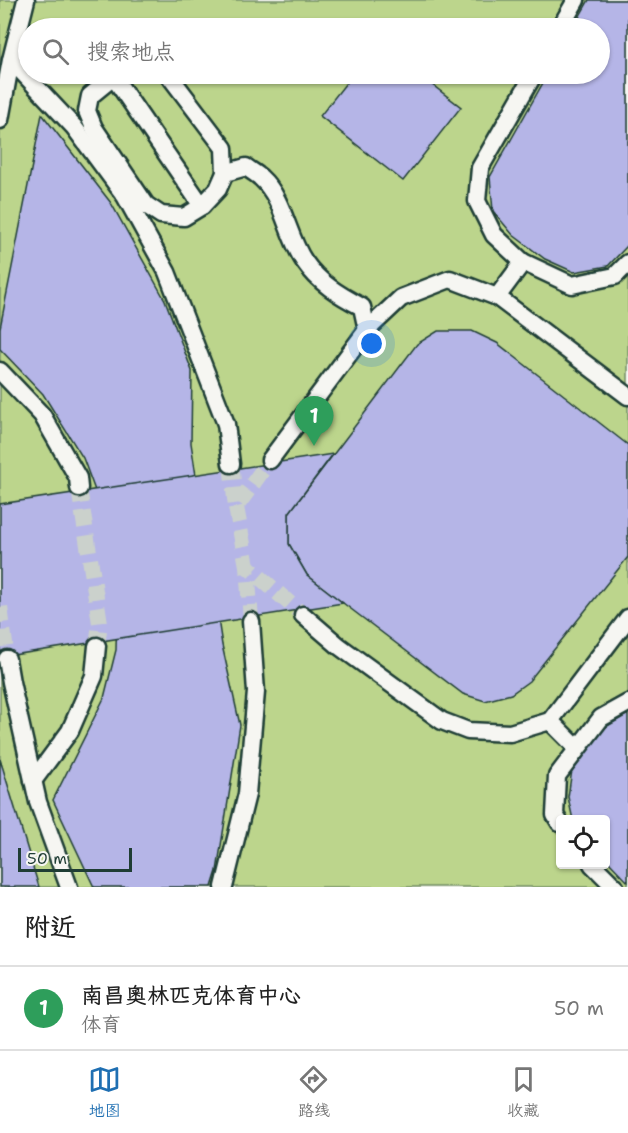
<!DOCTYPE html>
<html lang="zh">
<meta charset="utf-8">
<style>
:root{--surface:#fff;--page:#f2f2f2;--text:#222;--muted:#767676;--line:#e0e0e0;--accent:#1f6fb2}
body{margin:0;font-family:"Shantell Sans","LXGW WenKai TC",sans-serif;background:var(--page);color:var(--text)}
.controls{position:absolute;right:18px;bottom:18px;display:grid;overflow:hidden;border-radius:6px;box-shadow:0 2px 4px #0004}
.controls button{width:54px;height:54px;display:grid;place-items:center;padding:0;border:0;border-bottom:2px solid var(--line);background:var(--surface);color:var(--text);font:30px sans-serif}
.scale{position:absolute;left:18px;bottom:15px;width:114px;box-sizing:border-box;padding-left:6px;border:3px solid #1f3d34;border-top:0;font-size:16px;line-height:21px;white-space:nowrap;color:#1f3d34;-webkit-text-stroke:4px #f6f6f2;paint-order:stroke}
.you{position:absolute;left:372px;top:344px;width:21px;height:21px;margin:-15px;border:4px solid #fff;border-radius:50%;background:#1a73e8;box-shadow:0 0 0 9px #1a73e833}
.badge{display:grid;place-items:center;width:39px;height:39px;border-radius:50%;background:var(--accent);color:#fff;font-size:20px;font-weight:700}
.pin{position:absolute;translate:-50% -50px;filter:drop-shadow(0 2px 3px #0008)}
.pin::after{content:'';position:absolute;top:32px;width:21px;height:18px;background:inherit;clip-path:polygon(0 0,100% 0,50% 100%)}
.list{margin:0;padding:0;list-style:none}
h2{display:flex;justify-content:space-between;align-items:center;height:78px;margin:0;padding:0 24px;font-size:26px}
h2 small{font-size:20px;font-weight:400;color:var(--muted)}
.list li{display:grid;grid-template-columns:39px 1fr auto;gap:18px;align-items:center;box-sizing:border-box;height:84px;padding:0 24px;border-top:2px solid var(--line)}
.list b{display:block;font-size:22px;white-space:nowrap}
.list p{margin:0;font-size:20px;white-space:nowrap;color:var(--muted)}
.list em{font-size:20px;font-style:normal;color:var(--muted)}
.icon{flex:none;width:33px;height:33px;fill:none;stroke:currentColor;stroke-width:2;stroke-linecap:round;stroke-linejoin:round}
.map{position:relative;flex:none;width:628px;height:887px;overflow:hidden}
.search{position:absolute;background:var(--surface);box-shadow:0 2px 4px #0004;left:18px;right:18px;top:18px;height:66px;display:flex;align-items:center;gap:15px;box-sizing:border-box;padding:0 21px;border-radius:33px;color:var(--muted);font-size:22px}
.sheet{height:162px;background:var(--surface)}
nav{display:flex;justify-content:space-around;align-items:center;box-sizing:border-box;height:84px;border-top:2px solid var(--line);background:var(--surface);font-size:16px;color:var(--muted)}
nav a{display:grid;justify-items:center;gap:3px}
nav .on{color:var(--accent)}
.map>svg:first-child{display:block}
.green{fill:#bcd58c;stroke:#6e8960;stroke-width:1.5;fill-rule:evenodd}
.building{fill:#b5b5e7;stroke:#1f3d34;stroke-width:1.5}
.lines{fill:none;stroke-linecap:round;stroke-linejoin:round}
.minor-tunnel{stroke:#cbd1cc;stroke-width:16;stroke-dasharray:16 8;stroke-linecap:butt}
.minor-casing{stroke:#1f3d34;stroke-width:21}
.minor{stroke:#f6f6f2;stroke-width:16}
</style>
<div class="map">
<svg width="628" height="887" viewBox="0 0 628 887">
<rect width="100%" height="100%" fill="#f6f6f2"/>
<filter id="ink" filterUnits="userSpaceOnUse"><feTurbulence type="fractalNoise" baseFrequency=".0167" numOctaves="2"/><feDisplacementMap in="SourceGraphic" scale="12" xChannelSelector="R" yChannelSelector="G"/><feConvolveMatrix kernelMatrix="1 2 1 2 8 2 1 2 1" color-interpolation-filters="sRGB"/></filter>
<g filter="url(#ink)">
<path class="green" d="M 0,0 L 628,0 L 628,887 L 0,887 ZM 28,28 L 600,28 L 600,74 L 28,74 ZM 560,820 L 606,820 L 606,864 L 560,864 Z"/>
<g class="building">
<polygon points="589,0 628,0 628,245 608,266 574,272 545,259 513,235 493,211 490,177 548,74 600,74 600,28 573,28"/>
<polygon points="353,74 418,74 461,107 403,181 320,116"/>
<polygon points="42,114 111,203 165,300 192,371 191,443 222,645 240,725 217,871 212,887 94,887 53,800 104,698 116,650 117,606 104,515 83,458 43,394 0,349 0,328"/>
<polygon points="438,331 472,331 497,343 628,445 628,557 529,681 511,694 485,701 463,694 343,603 307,575 289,544 289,513 417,344"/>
<polygon points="333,454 289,513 289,544 307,575 343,603 0,657 0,504"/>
<polygon points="628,714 628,882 606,859 606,820 573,820 568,797 572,770 604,728"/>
<polygon points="0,759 39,887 0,887"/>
</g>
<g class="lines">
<g class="minor-tunnel">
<polyline points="231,464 236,507 270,460"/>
<polyline points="79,488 100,623 97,646"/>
<polyline points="236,507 247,566"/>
<polyline points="0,607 7,659"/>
<polyline points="251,621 247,566 303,615"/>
</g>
<defs>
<g id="minor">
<polyline points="560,28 576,0"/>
<polyline points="11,60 74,127 125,196 167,272 226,424 231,464"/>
<polyline points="117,74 90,96 87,111 94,128 146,205 161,215 184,217 202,206 218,189 225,173 224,148 168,74"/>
<polyline points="534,74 480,168 477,201 494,235 523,262 572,285 615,276 628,263"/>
<polyline points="113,76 202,206"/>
<polyline points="0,120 11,60 26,0"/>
<path d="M 225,173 L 246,167 C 251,171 257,174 261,178 C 284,199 287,236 304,261 C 319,283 339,295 362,307 L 367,330"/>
<polyline points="497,297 628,396"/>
<polyline points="0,371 42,415 78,478 79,488"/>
<polyline points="270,460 367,330 401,298 450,279 497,297 523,262"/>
<polyline points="303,615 339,646 442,721 468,731 510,733 550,721 577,748"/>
<polyline points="7,659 11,682 38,802 69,887"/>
<polyline points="550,721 628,618"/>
<polyline points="33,781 70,731 94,676 97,646"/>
<polyline points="560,823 555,815 557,776 601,718 628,703"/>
<polyline points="592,864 615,887"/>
<polyline points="224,887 247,794 256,692 251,621"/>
</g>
</defs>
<use href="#minor" class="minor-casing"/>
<use href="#minor" class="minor"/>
</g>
</g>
</svg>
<div class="controls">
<button><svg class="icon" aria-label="locate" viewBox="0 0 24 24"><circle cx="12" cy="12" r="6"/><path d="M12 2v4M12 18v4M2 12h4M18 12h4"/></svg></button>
</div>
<div class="scale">50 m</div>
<div class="you"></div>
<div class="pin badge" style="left:314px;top:446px;background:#2e9e5b">1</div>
<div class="search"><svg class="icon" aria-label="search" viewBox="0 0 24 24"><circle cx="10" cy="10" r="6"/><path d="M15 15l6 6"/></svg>搜索地点</div>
</div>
<section class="sheet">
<h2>附近<small></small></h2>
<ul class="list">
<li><span class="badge" style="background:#2e9e5b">1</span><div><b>南昌奥林匹克体育中心</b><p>体育</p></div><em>50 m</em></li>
</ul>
</section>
<nav>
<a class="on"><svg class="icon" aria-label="map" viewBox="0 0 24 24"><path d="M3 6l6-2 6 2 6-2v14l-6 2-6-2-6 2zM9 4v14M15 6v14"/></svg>地图</a>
<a><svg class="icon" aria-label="directions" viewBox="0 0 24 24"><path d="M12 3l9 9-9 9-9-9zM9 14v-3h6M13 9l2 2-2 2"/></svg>路线</a>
<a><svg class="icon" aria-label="saved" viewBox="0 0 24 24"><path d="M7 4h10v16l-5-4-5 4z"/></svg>收藏</a>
</nav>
